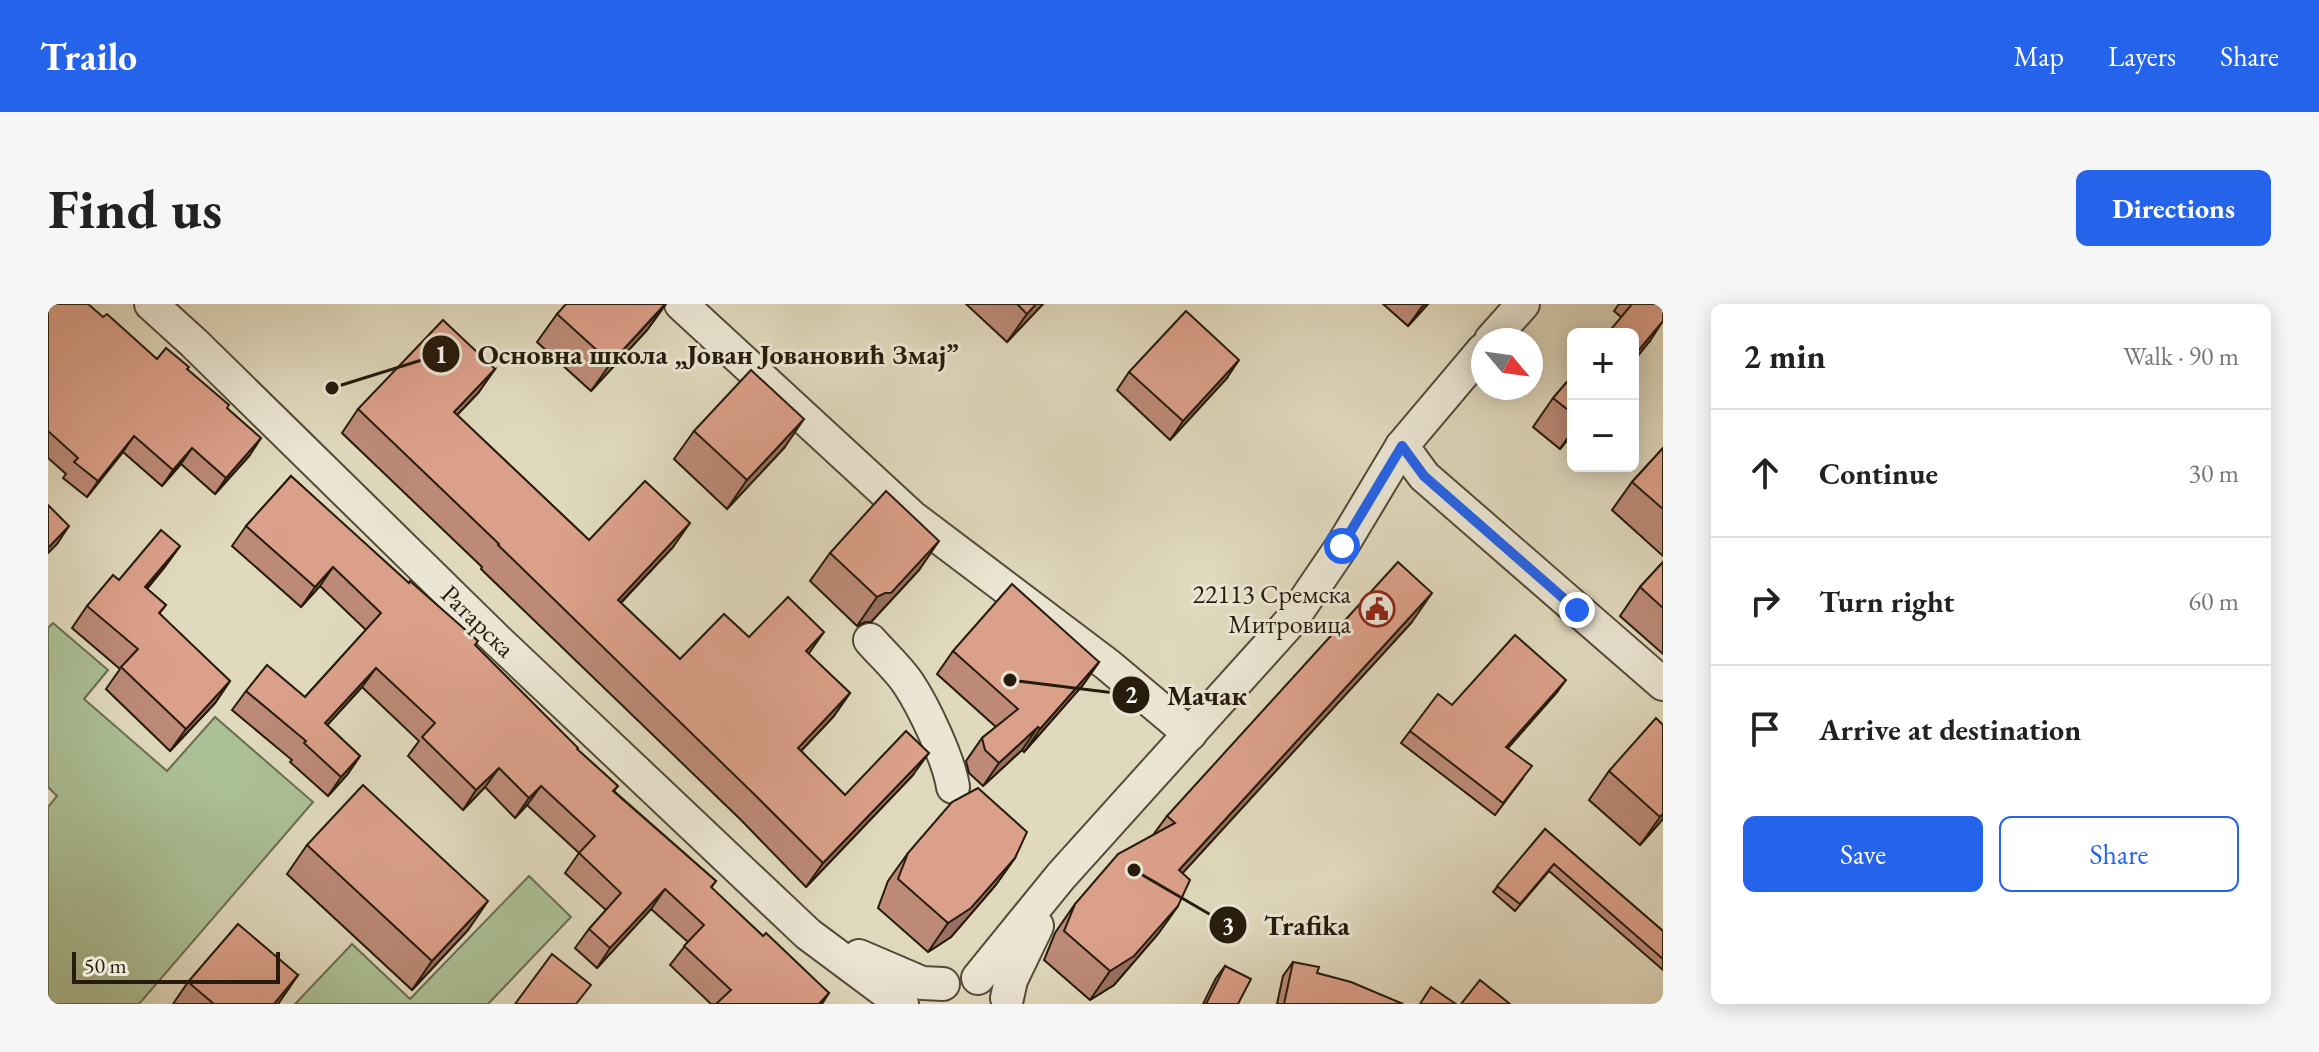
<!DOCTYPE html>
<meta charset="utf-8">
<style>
:root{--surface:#fff;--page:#f6f6f6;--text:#222;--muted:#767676;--line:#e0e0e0;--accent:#2563eb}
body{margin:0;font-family:"EB Garamond",serif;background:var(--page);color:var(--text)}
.controls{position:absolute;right:24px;top:24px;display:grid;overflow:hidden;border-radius:12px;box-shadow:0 4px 20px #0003}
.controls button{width:72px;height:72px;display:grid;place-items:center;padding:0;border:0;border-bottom:2px solid var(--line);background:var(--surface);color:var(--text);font:40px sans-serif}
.compass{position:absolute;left:1423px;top:24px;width:72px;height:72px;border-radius:50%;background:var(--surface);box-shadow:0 4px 20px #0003;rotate:119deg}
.scale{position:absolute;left:24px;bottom:20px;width:208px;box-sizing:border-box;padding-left:8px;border:4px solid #261b0c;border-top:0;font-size:22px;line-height:28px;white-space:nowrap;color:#261b0c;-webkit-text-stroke:6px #ebe6d4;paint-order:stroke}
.stop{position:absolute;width:24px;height:24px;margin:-18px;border:6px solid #2563eb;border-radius:50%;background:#fff}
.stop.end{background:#2563eb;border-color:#fff;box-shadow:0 2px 8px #0008}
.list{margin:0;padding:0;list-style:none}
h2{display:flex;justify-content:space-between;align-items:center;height:104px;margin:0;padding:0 32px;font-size:34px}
h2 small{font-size:26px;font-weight:400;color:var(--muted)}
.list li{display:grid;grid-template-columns:52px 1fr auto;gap:24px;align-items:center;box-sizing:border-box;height:128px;padding:0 32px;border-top:2px solid var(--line)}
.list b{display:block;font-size:30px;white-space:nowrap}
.list em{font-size:26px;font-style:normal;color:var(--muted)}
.actions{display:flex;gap:16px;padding:24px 32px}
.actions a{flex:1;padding:18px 0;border:2px solid var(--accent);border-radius:12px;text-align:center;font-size:28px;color:var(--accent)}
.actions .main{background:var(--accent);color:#fff}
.icon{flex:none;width:44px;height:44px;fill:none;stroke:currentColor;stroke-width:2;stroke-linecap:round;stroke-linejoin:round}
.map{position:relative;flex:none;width:1615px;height:700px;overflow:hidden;border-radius:12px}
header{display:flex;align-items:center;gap:48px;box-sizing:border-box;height:112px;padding:0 40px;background:var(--accent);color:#fff}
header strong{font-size:38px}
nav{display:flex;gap:44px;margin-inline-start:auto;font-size:28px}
.intro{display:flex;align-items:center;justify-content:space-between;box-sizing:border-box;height:192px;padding:0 48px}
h1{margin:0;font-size:56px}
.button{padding:20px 36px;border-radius:12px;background:var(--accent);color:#fff;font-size:28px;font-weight:700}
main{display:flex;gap:48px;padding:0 48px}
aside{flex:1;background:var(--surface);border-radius:12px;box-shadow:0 4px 20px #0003}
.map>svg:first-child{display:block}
.green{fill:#acc096;stroke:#696e51;stroke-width:2}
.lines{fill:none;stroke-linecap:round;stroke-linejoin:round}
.minor-casing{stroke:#544a38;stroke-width:36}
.minor{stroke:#ebe6d4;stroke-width:32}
.wall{fill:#bc8a77;stroke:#261b0c;stroke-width:2}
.shaded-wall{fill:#997061;stroke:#261b0c;stroke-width:2}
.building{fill:#dba08a;stroke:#261b0c;stroke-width:2}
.route{stroke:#2563eb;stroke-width:10}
.labels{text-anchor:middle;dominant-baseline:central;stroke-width:6;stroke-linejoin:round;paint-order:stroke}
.poi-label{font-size:26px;fill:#261b0c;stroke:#ebe6d4;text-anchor:end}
.street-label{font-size:26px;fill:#261b0c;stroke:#ebe6d4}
.leader{fill:none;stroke:#261b0c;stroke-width:3}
.callout-dot{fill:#261b0c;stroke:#ebe6d4;stroke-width:3}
.mark-label{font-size:24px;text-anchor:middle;font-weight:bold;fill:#fff}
.callout-label{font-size:28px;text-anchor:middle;font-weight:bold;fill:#261b0c;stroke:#ebe6d4;stroke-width:6;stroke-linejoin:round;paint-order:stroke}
</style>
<header>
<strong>Trailo</strong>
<nav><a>Map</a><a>Layers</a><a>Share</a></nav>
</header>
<div class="intro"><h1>Find us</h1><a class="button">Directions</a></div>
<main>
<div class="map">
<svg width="1615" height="700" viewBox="0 0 1615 700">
<rect width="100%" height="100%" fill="#e0d9bd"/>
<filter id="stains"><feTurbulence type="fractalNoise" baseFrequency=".0025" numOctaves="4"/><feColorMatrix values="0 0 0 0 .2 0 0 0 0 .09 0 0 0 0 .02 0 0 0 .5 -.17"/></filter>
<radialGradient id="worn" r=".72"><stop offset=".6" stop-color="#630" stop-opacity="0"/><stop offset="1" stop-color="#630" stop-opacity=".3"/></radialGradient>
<g class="green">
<polygon points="5,319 60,366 36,395 119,467 167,413 265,498 91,700 0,700 0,503 9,492 0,483 0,324"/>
<polygon points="481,572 523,613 440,700 247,700 304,640 362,695"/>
</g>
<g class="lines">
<defs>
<g id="minor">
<polyline points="103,0 146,39 449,336 760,630 854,700"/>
<polyline points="633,0 864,213 1060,361 1142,430"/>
<polyline points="1443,36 1475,0"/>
<polyline points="1354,142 1376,172 1615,380"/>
<path d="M 822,336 C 834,350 850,364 860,379 C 876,403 901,456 905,483"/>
<polyline points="811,652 874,679 895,680"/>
<polyline points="930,674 1013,572 1243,317 1294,242 1354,142 1435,46"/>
<polyline points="959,694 963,676 989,622"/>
</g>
</defs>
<use href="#minor" class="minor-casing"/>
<use href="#minor" class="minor"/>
</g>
<g class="wall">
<polygon points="0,0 55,13 109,55 139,65 179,104 202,151 167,190 133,160 114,182 75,148 39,193 15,174 18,170 0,154"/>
<polygon points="618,0 599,26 543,87 489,38 509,10"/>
<polygon points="918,0 995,0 959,38"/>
<polygon points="1335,0 1380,0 1360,22"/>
<polygon points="1571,0 1615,0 1602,37 1566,7"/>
<polygon points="447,65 430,89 409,111 541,236 625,243 573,299 632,355 701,333 760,350 802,389 785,413 753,447 797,491 864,472 758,583 693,516 433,265 434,263 294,129 310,105"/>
<polygon points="1081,68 1179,74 1122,136 1069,86"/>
<polygon points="1525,71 1525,129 1512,145 1485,123 1505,94"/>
<polygon points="646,127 736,144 679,205 626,155"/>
<polygon points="1615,144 1615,252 1564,206 1584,178"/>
<polygon points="243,172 427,342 529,445 570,482 566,487 668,577 663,584 715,632 781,689 774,700 663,700 622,661 640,638 603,605 549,664 527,644 541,625 558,606 517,569 531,549 479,501 467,514 437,483 415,506 360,452 371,437 314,383 279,421 312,452 299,471 280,492 242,458 244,456 184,406 198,387 257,393 318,326 272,282 253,303 184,242 198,222"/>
<polygon points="132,242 116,264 99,285 118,301 111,310 182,377 167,399 122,447 58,385 72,365 24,324 39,302 71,276"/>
<polygon points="782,249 871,266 823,318 817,318 809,322 762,277"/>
<polygon points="1615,258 1615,350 1572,312 1592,283"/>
<polygon points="1364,318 1134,569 1130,602 1110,630 1066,681 1042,696 996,656 1007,629 1027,600 1105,531 1119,512"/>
<polygon points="905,347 1051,358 1035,381 976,448 974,446 935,482 921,469 918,457 934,434 948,423 889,370"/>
<polygon points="1509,388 1460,444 1475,474 1447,511 1353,439 1362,427 1404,401"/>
<polygon points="1561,467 1615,515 1592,541 1541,496"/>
<polygon points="1497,525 1615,627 1615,666 1501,567 1467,607 1445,588"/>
<polygon points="259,541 420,626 364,686 239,570"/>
<polygon points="860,549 967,554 947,582 903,633 880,648 830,604 840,577"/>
<polygon points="1245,658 1269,669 1355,700 1229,700 1235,672"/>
<polygon points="1177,662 1190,700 1155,700 1168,674"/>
<polygon points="250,671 230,700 125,700 140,678"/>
</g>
<g class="shaded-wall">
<polygon points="618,0 599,26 543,87 563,59"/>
<polygon points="988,0 995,0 959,38 979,10"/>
<polygon points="1377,0 1380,0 1360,22 1373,4"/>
<polygon points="1615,17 1602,37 1585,58 1585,53"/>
<polygon points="1191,56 1179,74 1122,136 1135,117"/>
<polygon points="447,65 430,89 389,132 406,108"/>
<polygon points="756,115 736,144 679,205 699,176"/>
<polygon points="1525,126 1525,129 1512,145"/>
<polygon points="86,132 75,148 39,193 50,177"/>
<polygon points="213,134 202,151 167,190 178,174"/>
<polygon points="144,144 133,160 114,182 125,166"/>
<polygon points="642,219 625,243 553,319 570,296"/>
<polygon points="21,222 9,240 0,249 0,244"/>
<polygon points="891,237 871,266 823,318 817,318 809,322 829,293"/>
<polygon points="132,242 116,264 81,305 97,283"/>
<polygon points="285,263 272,282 253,303 267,283"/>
<polygon points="1384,289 1364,318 1111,595 1131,566"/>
<polygon points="776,328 759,352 758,347"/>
<polygon points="1051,358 1035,381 976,448 992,425"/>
<polygon points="328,364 314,383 263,439 277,419"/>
<polygon points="1518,376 1509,388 1450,455 1458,443"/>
<polygon points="182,377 167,399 122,447 138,425"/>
<polygon points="802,389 785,413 733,468 750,444"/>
<polygon points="990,423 974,446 935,482 951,459"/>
<polygon points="881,449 864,472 758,583 775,559"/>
<polygon points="312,452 299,471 280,492 293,473"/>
<polygon points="451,464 437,483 415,506 428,486"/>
<polygon points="493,482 479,501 467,514 481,494"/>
<polygon points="1615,509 1615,515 1592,541 1612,513"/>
<polygon points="967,554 947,582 903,633 880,648 900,619"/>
<polygon points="617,585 603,605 549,664 562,644"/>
<polygon points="440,597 420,626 364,686 384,657"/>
<polygon points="1130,602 1110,630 1066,681 1042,696 1062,667"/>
<polygon points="250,671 230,700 226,700"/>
</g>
<g class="building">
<polygon points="0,0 40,0 55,13 59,10 109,55 118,44 141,63 139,65 181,101 179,104 213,134 178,174 144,144 125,166 86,132 50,177 26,158 30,154 0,127"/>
<polygon points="518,0 617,0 563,59 509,10"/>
<polygon points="969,0 988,0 979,10"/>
<polygon points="1584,0 1613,0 1615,2 1615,17 1585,53 1585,30 1559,30"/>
<polygon points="1138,7 1191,56 1135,117 1081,68"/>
<polygon points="395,16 447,65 406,108 541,236 597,177 642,219 570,296 632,355 676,310 701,333 740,293 776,328 758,347 802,389 750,444 797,491 858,427 881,449 775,559 709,493 450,241 451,240 310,105"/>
<polygon points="703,66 756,115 699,176 646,127"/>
<polygon points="1525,71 1525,110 1505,94"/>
<polygon points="1615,144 1615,205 1584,178"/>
<polygon points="243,172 361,279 362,277 430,337 427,341 530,444 529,445 570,482 565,487 668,577 663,583 715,632 718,629 781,689 771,700 668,700 683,686 636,642 656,621 617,585 562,644 541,625 573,589 531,549 547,532 493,482 481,494 451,464 428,486 374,433 387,419 328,364 277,419 312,452 293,473 256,439 258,437 198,387 219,361 257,393 333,309 285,263 267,283 198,222"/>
<polygon points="838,187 891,237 843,289 837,289 829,293 782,249"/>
<polygon points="0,201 21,222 0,244"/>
<polygon points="113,226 132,242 97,283 118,301 111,309 182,377 138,425 73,363 90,345 39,302 65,271 71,276"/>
<polygon points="1350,258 1384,289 1131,566 1142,576 1130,602 1086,652 1062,667 1016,627 1027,600 1070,550 1127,519 1119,512"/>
<polygon points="1615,258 1615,304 1592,283"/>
<polygon points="964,280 1051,358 992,425 990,423 951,459 937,446 934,434 970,405 905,347"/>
<polygon points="1467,331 1518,376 1458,443 1484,462 1455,499 1362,427 1390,390 1404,401"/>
<polygon points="1608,414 1615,421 1615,509 1612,513 1561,467"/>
<polygon points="315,481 440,597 384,657 259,541"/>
<polygon points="930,484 979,528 967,554 923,604 900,619 850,575 860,549 904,498"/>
<polygon points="1497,525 1615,627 1615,655 1506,560 1472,600 1449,582"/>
<polygon points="190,620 250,671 226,700 166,700 140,678"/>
<polygon points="504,650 543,681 528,700 467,700"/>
<polygon points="1245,658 1271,663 1269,669 1303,678 1355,700 1236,700"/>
<polygon points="1177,662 1203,675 1190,700 1158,700"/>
<polygon points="1432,676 1462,700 1413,700"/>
<polygon points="1383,683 1408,700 1372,700"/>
</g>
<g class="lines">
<polyline class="route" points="1294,242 1354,142 1376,172 1529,306"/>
</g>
<defs>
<symbol id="civic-ring" viewBox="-11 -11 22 22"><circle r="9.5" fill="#ebe6d4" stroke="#8f2418" stroke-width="1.5"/><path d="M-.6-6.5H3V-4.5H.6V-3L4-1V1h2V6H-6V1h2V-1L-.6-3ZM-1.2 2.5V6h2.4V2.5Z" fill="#8f2418"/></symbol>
</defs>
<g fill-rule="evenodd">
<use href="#civic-ring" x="1309" y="285" width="40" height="40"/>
</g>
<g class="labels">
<g class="poi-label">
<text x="1303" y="290">22113 Сремска<tspan x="1303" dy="30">Митровица</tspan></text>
</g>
<g class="street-label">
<text transform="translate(430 317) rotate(44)">Ратарска</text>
</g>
</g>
<path class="leader" d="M284 84L393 50M962 376L1083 391M1086 566L1180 621"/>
<g class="callout-dot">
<circle cx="284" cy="84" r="8"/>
<circle cx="962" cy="376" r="8"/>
<circle cx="1086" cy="566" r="8"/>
<circle cx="393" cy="50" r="20"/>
<circle cx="1083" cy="391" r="20"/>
<circle cx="1180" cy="621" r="20"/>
</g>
<g class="mark-label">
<text x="393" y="59">1</text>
<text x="1083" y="399">2</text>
<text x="1180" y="630">3</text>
</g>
<g class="callout-label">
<text x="670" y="60">Основна школа „Јован Јовановић Змај”</text>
<text x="1159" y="401">Мачак</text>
<text x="1259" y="631">Trafika</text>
</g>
<rect width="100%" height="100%" filter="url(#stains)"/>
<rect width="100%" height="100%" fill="url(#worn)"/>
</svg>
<div class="controls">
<button>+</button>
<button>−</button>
</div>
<svg class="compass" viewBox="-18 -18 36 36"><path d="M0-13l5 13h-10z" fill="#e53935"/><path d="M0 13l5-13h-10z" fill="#767676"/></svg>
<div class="scale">50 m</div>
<div class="stop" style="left:1294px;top:242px"></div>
<div class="stop end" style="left:1529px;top:306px"></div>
</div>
<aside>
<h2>2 min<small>Walk · 90 m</small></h2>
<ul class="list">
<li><svg class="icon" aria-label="ahead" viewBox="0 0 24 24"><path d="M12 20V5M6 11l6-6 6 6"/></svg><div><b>Continue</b></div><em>30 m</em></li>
<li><svg class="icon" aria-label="right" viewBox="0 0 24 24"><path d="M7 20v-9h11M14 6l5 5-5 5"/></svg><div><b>Turn right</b></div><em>60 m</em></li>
<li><svg class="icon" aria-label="arrive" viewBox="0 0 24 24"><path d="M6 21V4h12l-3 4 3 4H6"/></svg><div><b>Arrive at destination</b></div></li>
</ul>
<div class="actions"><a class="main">Save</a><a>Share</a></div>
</aside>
</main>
